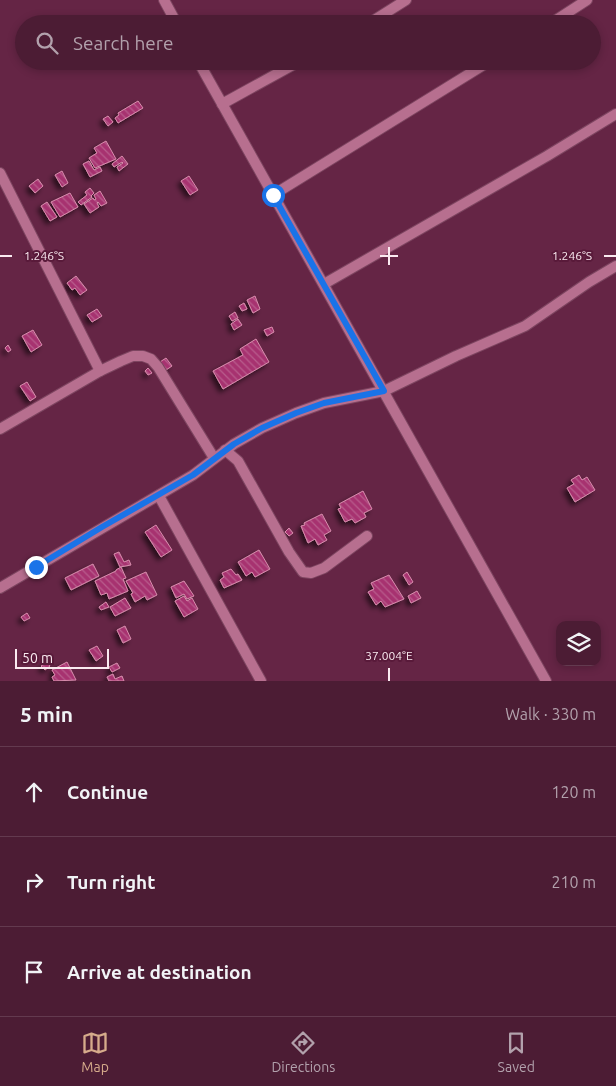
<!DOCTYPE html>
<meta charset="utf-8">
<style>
:root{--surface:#4c1c34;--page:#53253c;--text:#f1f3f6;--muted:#b2a1ac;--line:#633a4f;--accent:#d6ab8b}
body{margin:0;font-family:Ubuntu,sans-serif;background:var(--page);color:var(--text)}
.controls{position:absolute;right:15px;bottom:15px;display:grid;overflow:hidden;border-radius:10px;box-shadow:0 2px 8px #0003}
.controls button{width:45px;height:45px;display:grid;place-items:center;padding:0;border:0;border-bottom:1px solid var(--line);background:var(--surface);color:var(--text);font:25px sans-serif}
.scale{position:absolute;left:15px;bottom:12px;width:94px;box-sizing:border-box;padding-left:5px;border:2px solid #faeaf0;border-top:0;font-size:14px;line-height:18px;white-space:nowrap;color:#faeaf0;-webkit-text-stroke:4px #591a3a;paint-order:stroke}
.stop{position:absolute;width:15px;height:15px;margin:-11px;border:4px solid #1a73e8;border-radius:50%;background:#fff}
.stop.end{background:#1a73e8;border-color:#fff;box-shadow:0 1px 5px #0008}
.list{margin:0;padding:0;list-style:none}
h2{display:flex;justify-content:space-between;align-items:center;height:65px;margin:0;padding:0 20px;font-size:21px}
h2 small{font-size:16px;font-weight:400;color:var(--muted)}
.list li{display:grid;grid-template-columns:32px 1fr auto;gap:15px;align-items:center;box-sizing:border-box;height:90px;padding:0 20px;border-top:1px solid var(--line)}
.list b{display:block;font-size:19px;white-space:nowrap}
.list em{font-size:16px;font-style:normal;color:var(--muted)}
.icon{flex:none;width:28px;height:28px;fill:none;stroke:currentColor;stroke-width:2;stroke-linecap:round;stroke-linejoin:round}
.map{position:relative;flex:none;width:616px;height:681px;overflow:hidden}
.search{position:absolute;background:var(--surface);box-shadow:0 2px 8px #0003;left:15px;right:15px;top:15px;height:55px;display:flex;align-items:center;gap:12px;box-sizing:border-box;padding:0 18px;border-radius:28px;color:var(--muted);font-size:19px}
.sheet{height:335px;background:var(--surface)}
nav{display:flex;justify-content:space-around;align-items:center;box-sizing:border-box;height:70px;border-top:1px solid var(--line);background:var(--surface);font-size:14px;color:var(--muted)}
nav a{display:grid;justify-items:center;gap:2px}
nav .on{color:var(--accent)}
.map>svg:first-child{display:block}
.building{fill:url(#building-back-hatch);stroke:#d88dad;filter:url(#shadow)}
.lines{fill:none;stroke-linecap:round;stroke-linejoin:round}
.street-casing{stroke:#7d4560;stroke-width:12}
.street{stroke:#b76f8f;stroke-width:10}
.route{stroke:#1a73e8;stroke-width:6}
.ticks{fill:none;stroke:#faeaf0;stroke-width:2}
.ticks-label{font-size:12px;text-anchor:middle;fill:#faeaf0;stroke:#591a3a;stroke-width:4;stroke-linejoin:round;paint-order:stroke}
</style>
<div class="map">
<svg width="616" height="681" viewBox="0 0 616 681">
<defs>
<pattern id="building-back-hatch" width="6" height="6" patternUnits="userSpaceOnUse" patternTransform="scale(1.25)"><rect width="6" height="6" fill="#a73370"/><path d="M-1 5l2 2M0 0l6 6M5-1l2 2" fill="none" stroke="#b85b8c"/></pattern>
<filter id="shadow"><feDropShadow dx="-3.5" dy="3.5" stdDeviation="2.5" flood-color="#0009"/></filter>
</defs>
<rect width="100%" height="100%" fill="#652545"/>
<g class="building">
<polygon points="138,101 143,108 118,123 115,118 119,115 118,113"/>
<polygon points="108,116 113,122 108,126 103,119"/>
<polygon points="106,141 116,159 95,168 89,158 97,153 94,148"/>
<polygon points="122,156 128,164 119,171 117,167 123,163 122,162 114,167 112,164"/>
<polygon points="89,161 94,170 100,167 102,171 90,177 83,164"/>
<polygon points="62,171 68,183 62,187 55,175"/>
<polygon points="189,176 198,190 190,195 181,181"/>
<polygon points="38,179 43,186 35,193 29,186"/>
<polygon points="90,188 94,193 91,196 92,197 81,205 78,202 87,195 85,192"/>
<polygon points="100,191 107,203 101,206 98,202 97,203 99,207 90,213 84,204 93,198 94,200 96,199 94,195"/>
<polygon points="70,193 78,207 60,217 51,202"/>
<polygon points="47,202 57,217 50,221 41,206"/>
<polygon points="76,276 87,290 80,295 75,288 72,290 67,283"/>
<polygon points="255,296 260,309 253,313 247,300"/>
<polygon points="244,303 247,309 242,311 239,306"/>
<polygon points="97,309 102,316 92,322 87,315"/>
<polygon points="235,312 238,318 232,321 229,316"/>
<polygon points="238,319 242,325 234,330 231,324"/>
<polygon points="272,327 274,332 267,336 264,330"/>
<polygon points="33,330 42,345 31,352 22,336"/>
<polygon points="256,339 269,362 223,389 213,371 243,355 240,349"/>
<polygon points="8,345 11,350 8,352 5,348"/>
<polygon points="166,358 172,366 166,370 160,362"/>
<polygon points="148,368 152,373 148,375 145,371"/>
<polygon points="27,382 36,397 30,401 20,386"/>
<polygon points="579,475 582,480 587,477 595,490 575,502 567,488 574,484 571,480"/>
<polygon points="363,491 372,509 364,513 366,517 355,523 352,519 345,522 338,509 341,508 339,504"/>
<polygon points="322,514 331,531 324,535 327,540 318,545 315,539 308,543 301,526 305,525 304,523"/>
<polygon points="156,525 172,550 161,557 145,532"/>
<polygon points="289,528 293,533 289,536 285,532"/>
<polygon points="259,550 270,569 255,577 252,572 246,576 238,562"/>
<polygon points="119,552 124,562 129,560 131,565 120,567 114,554"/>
<polygon points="93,564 99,576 71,590 65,578"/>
<polygon points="121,567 126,578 123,579 128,591 109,599 107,593 101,595 95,581 116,571 116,570"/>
<polygon points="231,569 236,575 238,574 242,580 224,588 220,580 224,577 222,573"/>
<polygon points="146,572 157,595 147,600 145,596 135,602 131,594 133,593 126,581"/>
<polygon points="407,572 413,582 409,585 403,575"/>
<polygon points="389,575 404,599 385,607 381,601 376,605 368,592 374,589 371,583"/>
<polygon points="184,581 194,596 187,599 184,594 176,598 171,587"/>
<polygon points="417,591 421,598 411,603 408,596"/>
<polygon points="184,596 187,601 192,598 198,609 184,617 175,601"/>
<polygon points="125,598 131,608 115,616 110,607"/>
<polygon points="106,602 109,607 101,610 99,607"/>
<polygon points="27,613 30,618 24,621 21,617"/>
<polygon points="125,626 131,639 123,643 117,630"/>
<polygon points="97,646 103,656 96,661 89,650"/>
<polygon points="47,662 50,666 45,670 41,666"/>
<polygon points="67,662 76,680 54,681 52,677 55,675 52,670"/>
<polygon points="117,663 120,668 112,672 109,667"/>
<polygon points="113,674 115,679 122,676 124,681 109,681 107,677"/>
</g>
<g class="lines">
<defs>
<g id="street">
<polyline points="164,0 177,24"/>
<polyline points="368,24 406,0"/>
<polyline points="550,24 587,0"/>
<polyline points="198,61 546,681"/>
<polyline points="222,104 300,61"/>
<polyline points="0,173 100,371"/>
<polyline points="273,195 490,61"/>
<polyline points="324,284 547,156 616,114"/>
<polyline points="0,429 100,371 121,361 133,356 143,356 151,359 158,367 214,458"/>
<polyline points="225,450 238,461 289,552 303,572 311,573 324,568 367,536"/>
<polyline points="159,496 261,681"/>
<polyline points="0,588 193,475 234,444 262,428 296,413 324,403 384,391 456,356 525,326 589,282 616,266"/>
</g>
</defs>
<use href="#street" class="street-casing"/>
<use href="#street" class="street"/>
</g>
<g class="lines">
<polyline class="route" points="36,567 102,527 193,475 234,444 262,428 296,413 324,403 384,391 273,195"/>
</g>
<path class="ticks" d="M 389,247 L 389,265M 0,256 L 12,256M 380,256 L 398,256M 604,256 L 616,256M 389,668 L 389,681"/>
<g class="ticks-label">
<text x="44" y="260">1.246°S</text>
<text x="572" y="260">1.246°S</text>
<text x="389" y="660">37.004°E</text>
</g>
</svg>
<div class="controls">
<button><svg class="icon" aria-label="layers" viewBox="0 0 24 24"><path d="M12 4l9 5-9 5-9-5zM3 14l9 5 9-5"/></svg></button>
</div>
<div class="scale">50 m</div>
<div class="stop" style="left:273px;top:195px"></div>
<div class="stop end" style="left:36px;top:567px"></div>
<div class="search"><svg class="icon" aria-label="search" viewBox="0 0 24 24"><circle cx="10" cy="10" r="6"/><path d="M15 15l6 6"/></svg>Search here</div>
</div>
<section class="sheet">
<h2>5 min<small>Walk · 330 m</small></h2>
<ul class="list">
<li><svg class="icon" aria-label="ahead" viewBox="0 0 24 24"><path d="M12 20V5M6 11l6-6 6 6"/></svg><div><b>Continue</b></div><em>120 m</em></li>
<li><svg class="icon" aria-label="right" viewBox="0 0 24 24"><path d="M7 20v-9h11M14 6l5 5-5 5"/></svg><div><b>Turn right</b></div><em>210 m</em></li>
<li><svg class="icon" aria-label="arrive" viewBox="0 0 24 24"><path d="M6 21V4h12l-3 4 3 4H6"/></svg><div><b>Arrive at destination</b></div></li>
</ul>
</section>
<nav>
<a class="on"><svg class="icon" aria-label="map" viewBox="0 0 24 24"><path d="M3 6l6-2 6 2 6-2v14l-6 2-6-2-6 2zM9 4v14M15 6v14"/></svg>Map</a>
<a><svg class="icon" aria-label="directions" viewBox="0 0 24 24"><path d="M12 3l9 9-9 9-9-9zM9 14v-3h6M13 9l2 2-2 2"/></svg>Directions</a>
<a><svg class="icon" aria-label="saved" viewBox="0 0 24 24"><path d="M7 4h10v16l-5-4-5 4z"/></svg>Saved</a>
</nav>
